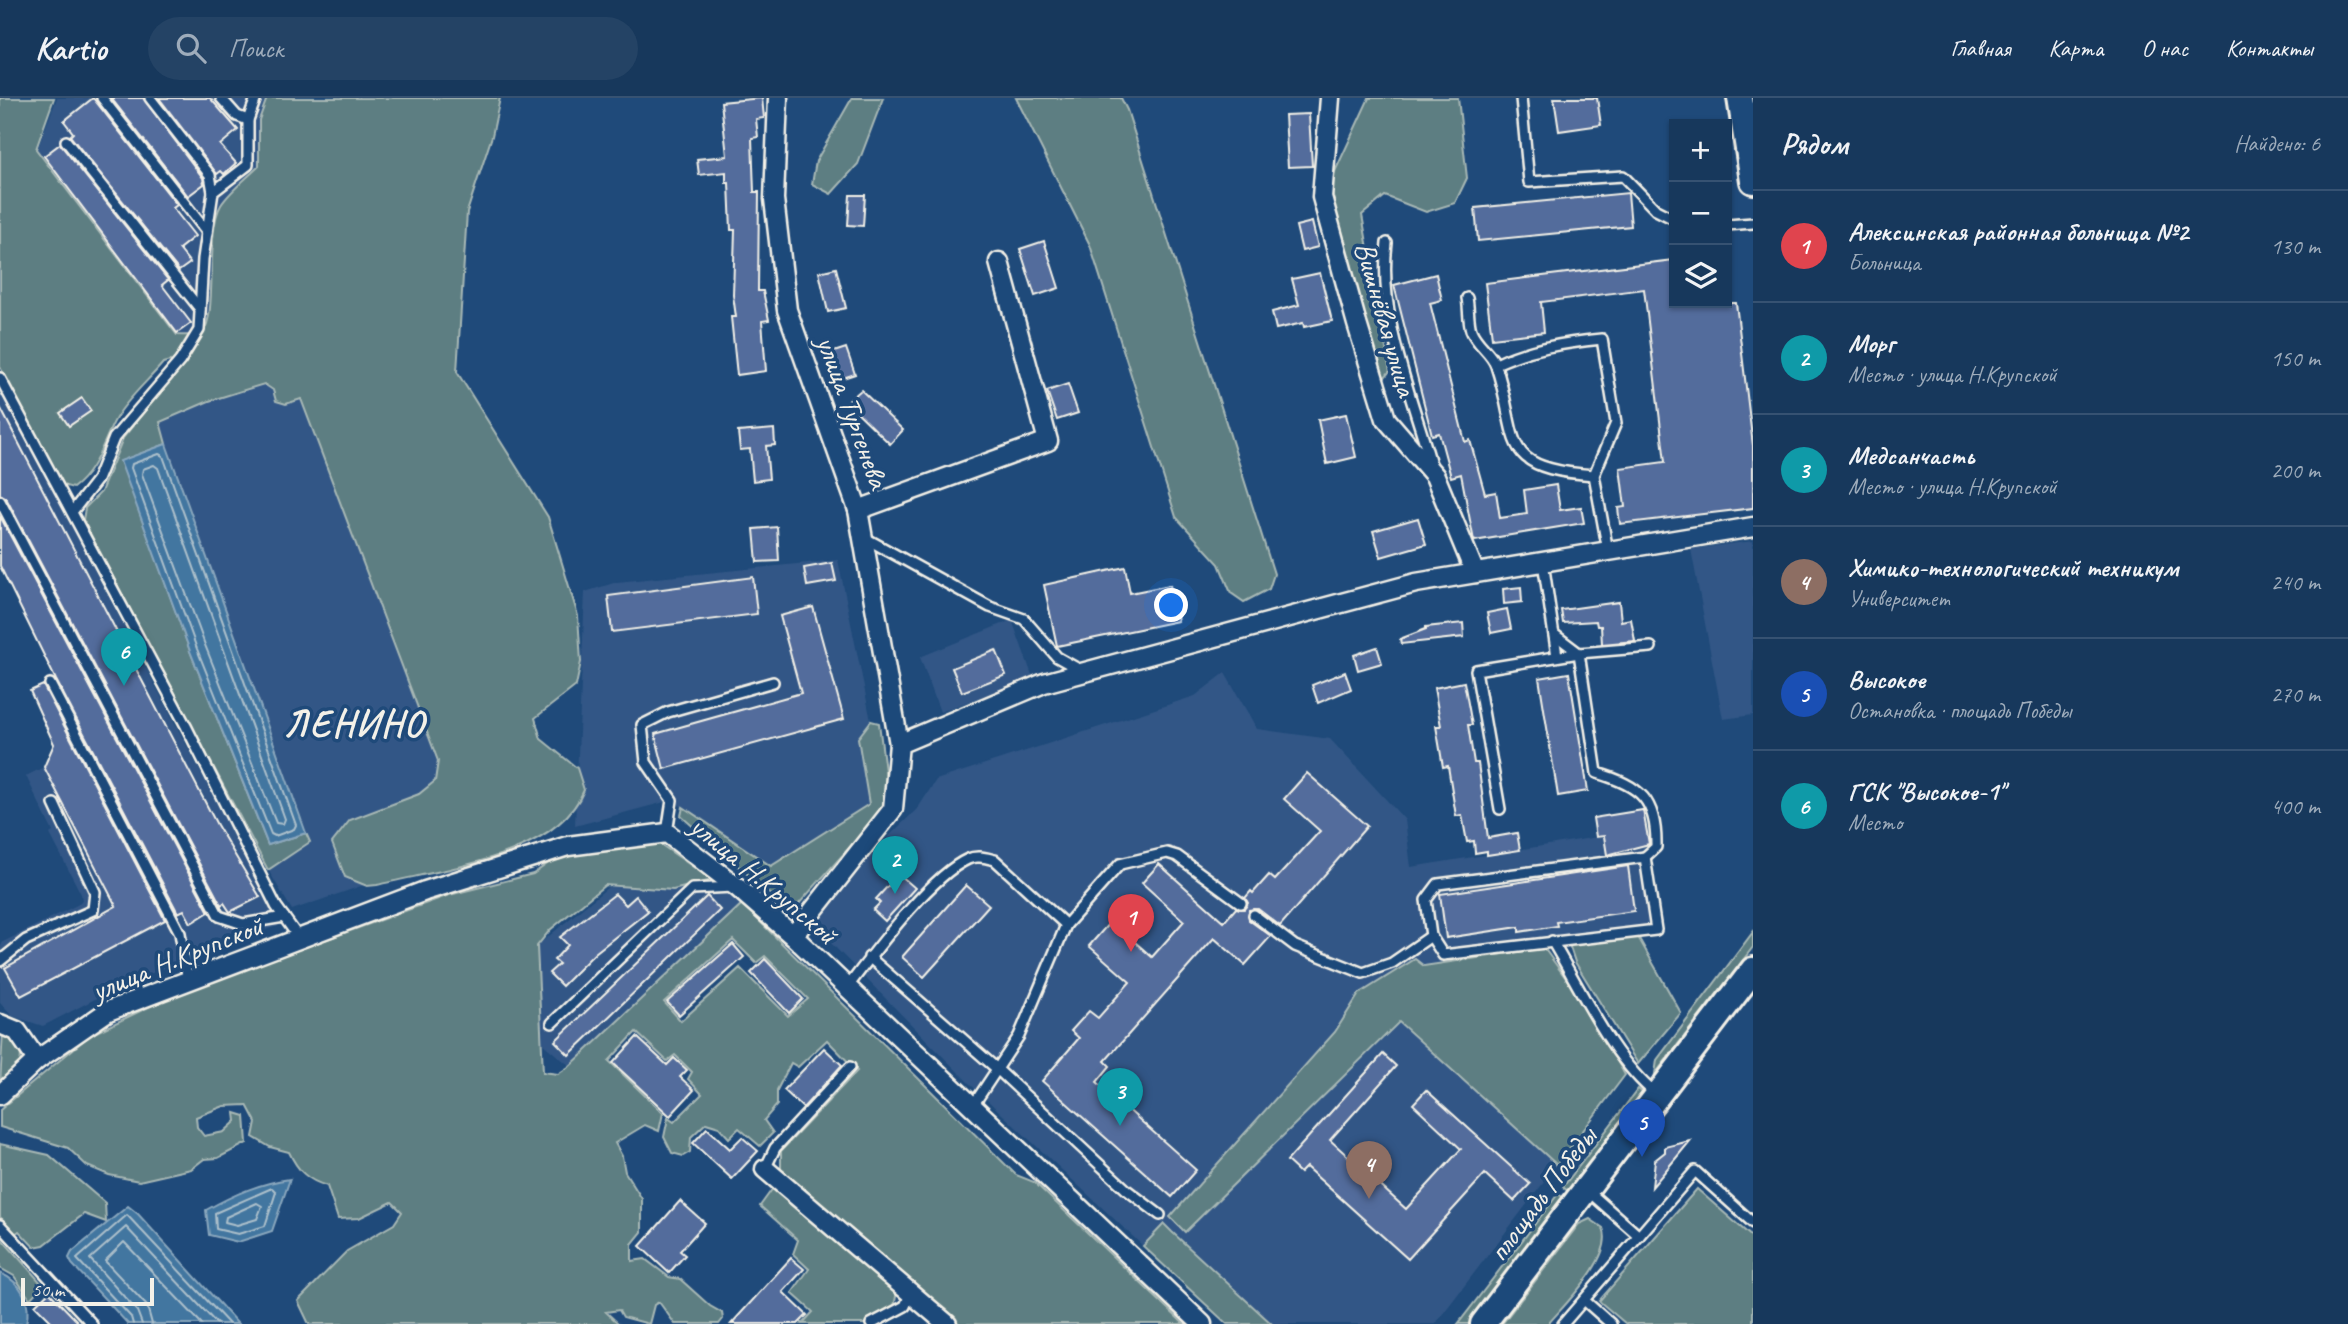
<!DOCTYPE html>
<html lang="ru">
<meta charset="utf-8">
<style>
:root{--surface:#17385c;--page:#244365;--text:#f1f3f6;--muted:#9eacbb;--line:#365272;--accent:#ff9aa2}
body{margin:0;font-family:Caveat,sans-serif;background:var(--page);color:var(--text)}
.controls{position:absolute;right:21px;top:21px;display:grid;overflow:hidden;border-radius:0px;box-shadow:0 2px 5px #0004}
.controls button{width:63px;height:63px;display:grid;place-items:center;padding:0;border:0;border-bottom:2px solid var(--line);background:var(--surface);color:var(--text);font:35px sans-serif}
.scale{position:absolute;left:21px;bottom:18px;width:133px;box-sizing:border-box;padding-left:7px;border:4px solid #f4f1e8;border-top:0;font-size:19px;line-height:24px;white-space:nowrap;color:#f4f1e8;-webkit-text-stroke:5px #1f4a7a;paint-order:stroke}
.you{position:absolute;left:1172px;top:508px;width:24px;height:24px;margin:-18px;border:5px solid #fff;border-radius:50%;background:#1a73e8;box-shadow:0 0 0 10px #1a73e833}
.badge{display:grid;place-items:center;width:46px;height:46px;border-radius:50%;background:var(--accent);color:#fff;font-size:23px;font-weight:700}
.pin{position:absolute;translate:-50% -58px;filter:drop-shadow(0 2px 4px #0008)}
.pin::after{content:'';position:absolute;top:37px;width:24px;height:21px;background:inherit;clip-path:polygon(0 0,100% 0,50% 100%)}
.list{margin:0;padding:0;list-style:none}
h2{display:flex;justify-content:space-between;align-items:center;height:91px;margin:0;padding:0 28px;font-size:30px}
h2 small{font-size:23px;font-weight:400;color:var(--muted)}
.list li{display:grid;grid-template-columns:46px 1fr auto;gap:21px;align-items:center;box-sizing:border-box;height:112px;padding:0 28px;border-top:2px solid var(--line)}
.list b{display:block;font-size:26px;white-space:nowrap}
.list p{margin:0;font-size:23px;white-space:nowrap;color:var(--muted)}
.list em{font-size:23px;font-style:normal;color:var(--muted)}
.icon{flex:none;width:38px;height:38px;fill:none;stroke:currentColor;stroke-width:2;stroke-linecap:round;stroke-linejoin:round}
.map{position:relative;flex:none;width:1753px;height:1226px;overflow:hidden}
header{display:flex;align-items:center;gap:42px;box-sizing:border-box;height:98px;padding:0 35px;background:var(--surface);border-bottom:2px solid var(--line)}
header strong{font-size:33px}
nav{display:flex;gap:38px;margin-inline-start:auto;font-size:24px}
.search{width:490px;height:63px;background:var(--page);display:flex;align-items:center;gap:18px;box-sizing:border-box;padding:0 24px;border-radius:38px;color:var(--muted);font-size:26px}
main{display:flex}
aside{flex:1;background:var(--surface)}
.map>svg:first-child{display:block}
.built{fill:#325786}
.green{fill:#5d7e82;stroke:#a8b8b5;stroke-width:2;fill-rule:evenodd}
.water{fill:#4376a0;stroke:#8aa7bd;stroke-width:2}
.lines{fill:none;stroke-linecap:round;stroke-linejoin:round}
.shore{stroke:#adc0cb;stroke-width:2}
.building{fill:#526c9c;stroke:#f4f1e8;stroke-width:2}
.lane-casing{stroke:#f4f1e8;stroke-width:14}
.street-casing{stroke:#f4f1e8;stroke-width:23}
.secondary-casing{stroke:#f4f1e8;stroke-width:30}
.lane{stroke:#1f4a7a;stroke-width:9}
.street{stroke:#1f4a7a;stroke-width:18}
.secondary{stroke:#1f4a7a;stroke-width:24}
.labels{text-anchor:middle;dominant-baseline:central;stroke-width:7;stroke-linejoin:round;paint-order:stroke}
.street-label{font-size:30px;fill:#f4f1e8;stroke:#1f4a7a}
.district-label{font-size:37px;font-weight:bold;letter-spacing:2px;fill:#f4f1e8;stroke:#1f4a7a}
</style>
<header>
<strong>Kartio</strong>
<div class="search"><svg class="icon" aria-label="search" viewBox="0 0 24 24"><circle cx="10" cy="10" r="6"/><path d="M15 15l6 6"/></svg>Поиск</div>
<nav><a>Главная</a><a>Карта</a><a>О нас</a><a>Контакты</a></nav>
</header>
<main>
<div class="map">
<svg width="1753" height="1226" viewBox="0 0 1753 1226">
<rect width="100%" height="100%" fill="#1f4a7a"/>
<filter id="ink" filterUnits="userSpaceOnUse"><feTurbulence type="fractalNoise" baseFrequency=".0143" numOctaves="2"/><feDisplacementMap in="SourceGraphic" scale="14" xChannelSelector="R" yChannelSelector="G"/><feConvolveMatrix kernelMatrix="1 2 1 2 8 2 1 2 1" color-interpolation-filters="sRGB"/></filter>
<g filter="url(#ink)">
<g class="built">
<polygon points="57,0 267,0 259,22 259,68 220,108 210,159 209,218 201,243 176,244 35,57"/>
<polygon points="323,268 482,746 292,812 258,755 110,370 123,340 209,303"/>
<polygon points="0,284 64,414 262,791 278,828 236,841 120,888 43,928 12,918 0,905 0,850 3,844 77,807 82,802 81,796 50,736 53,734 26,678 44,669 55,648 30,593 44,587 52,573 0,468"/>
<polygon points="1753,443 1753,617 1723,621 1691,451"/>
<polygon points="838,462 871,623 858,640 870,706 771,768 672,702 575,728 585,494 617,484"/>
<polygon points="1012,522 1033,580 940,614 920,559"/>
<polygon points="1225,575 1257,631 1330,641 1405,722 1411,769 1604,738 1606,754 1649,747 1662,834 1532,852 1399,924 1557,1067 1435,1226 1272,1226 1165,1126 1143,1148 969,985 825,839 822,820 826,812 881,746 918,710 936,682 1195,598"/>
<polygon points="660,746 690,763 742,806 570,968 543,946 537,848"/>
</g>
<g class="green">
<path d="M 0,0 L 54,0 L 36,51 L 177,237 C 185,237 197,239 203,233 C 218,218 205,133 221,107 C 230,93 247,80 259,68 L 259,22 L 267,0 L 500,0 L 492,38 L 467,114 L 457,274 L 548,419 L 578,518 L 581,564 L 576,588 L 535,620 L 541,641 L 577,670 L 584,692 C 556,760 441,771 377,787 L 367,788 L 345,779 L 332,745 L 350,722 L 419,696 L 435,683 L 438,663 L 301,301 L 286,306 L 276,303 L 273,292 L 264,286 L 209,303 L 160,324 L 166,346 L 121,363 L 190,553 L 268,747 L 306,735 L 310,744 L 268,772 L 83,422 L 85,410 L 101,394 L 123,340 L 176,274 L 170,263 L 163,265 C 148,283 128,300 116,320 C 102,345 97,372 73,390 L 62,387 L 0,269 Z"/>
<polygon points="852,0 883,0 858,66 831,96 812,86 816,63"/>
<polygon points="1016,0 1121,0 1127,12 1274,476 1269,491 1244,504 1231,495 1219,466 1176,419 1090,147"/>
<polygon points="1369,0 1458,0 1467,80 1455,105 1426,114 1385,98 1362,117 1390,273 1381,284 1326,93"/>
<polygon points="871,623 879,625 889,705 798,807 787,811 681,718 683,709 771,768 869,706 858,640"/>
<path d="M 642,746 L 660,746 L 712,782 L 673,792 L 605,787 L 550,832 L 537,848 L 543,974 L 558,976 L 570,968 L 742,806 L 1016,1077 L 1034,1084 L 1184,1226 L 959,1226 L 910,1189 L 781,1075 L 781,1053 L 857,973 L 827,942 L 798,969 L 791,965 L 777,992 L 777,1007 L 764,1022 L 773,1035 L 760,1048 L 739,1030 L 729,1040 L 719,1029 L 706,1025 L 691,1039 L 690,1054 L 683,1058 L 672,1055 L 664,1039 L 668,1020 L 674,1024 L 702,996 L 688,981 L 692,974 L 675,957 L 667,963 L 636,934 L 609,963 L 663,1015 L 659,1033 L 645,1027 L 615,1045 L 622,1058 L 625,1074 L 642,1101 L 642,1134 L 632,1146 L 632,1163 L 645,1161 L 669,1179 L 680,1181 L 710,1208 L 722,1215 L 723,1221 L 719,1226 L 675,1226 L 659,1204 L 654,1207 L 649,1226 L 623,1219 L 619,1212 L 606,1214 L 619,1226 L 309,1226 L 298,1203 L 347,1153 L 394,1126 L 402,1114 L 392,1104 L 359,1120 L 338,1121 L 327,1088 C 307,1082 298,1073 289,1054 L 270,1049 L 253,1039 L 256,1024 L 247,1007 L 224,1008 L 196,1019 L 197,1029 L 204,1038 L 224,1034 L 236,1023 L 235,1015 L 245,1018 L 247,1045 L 218,1060 L 204,1061 L 191,1071 L 139,1083 L 109,1077 L 87,1068 L 68,1050 L 0,1029 L 0,1012 L 90,937 L 176,896 L 449,797 L 533,776 L 557,759 ZM 733,842 L 756,865 L 765,858 L 808,901 L 788,918 L 740,870 L 681,923 L 664,904 Z"/>
<polygon points="1753,834 1753,849 1655,976 1657,962"/>
<polygon points="1637,837 1681,915 1638,966 1575,864 1569,846"/>
<polygon points="1544,850 1588,911 1625,977 1557,1067 1399,924 1185,1134 1170,1119 1335,934 1359,896 1415,861 1424,868"/>
<path d="M 3,933 L 17,941 C 26,967 19,968 0,986 Z"/>
<polygon points="1638,991 1643,995 1569,1094 1563,1089"/>
<polygon points="0,1046 49,1057 105,1105 106,1124 84,1116 44,1147 34,1149 19,1133 15,1136 0,1119"/>
<polygon points="776,1086 897,1193 894,1209 865,1226 802,1226 813,1214 792,1195 809,1171 793,1156 798,1142 760,1108"/>
<polygon points="1697,1091 1753,1140 1753,1226 1626,1226 1599,1203"/>
<polygon points="1558,1096 1564,1100 1469,1226 1458,1226"/>
<path d="M 1590,1121 L 1603,1130 C 1615,1158 1566,1205 1548,1226 L 1502,1226 L 1579,1126 Z"/>
<polygon points="1164,1126 1172,1134 1272,1226 1227,1226 1143,1148"/>
<polygon points="0,1139 43,1187 30,1201 14,1178 0,1170"/>
</g>
<g class="water">
<polygon points="166,346 306,735 268,747 190,553 120,363"/>
<path d="M 290,1081 L 272,1133 L 238,1144 L 209,1137 L 206,1112 C 233,1097 259,1085 290,1081 Z"/>
<polygon points="128,1108 138,1116 238,1226 128,1226 72,1166 69,1160 72,1154"/>
<path d="M 0,1175 C 21,1184 32,1203 26,1226 L 0,1226 Z"/>
</g>
<g class="lines">
<g class="shore">
<polygon points="159,356 163,358 296,727 294,731 275,738 271,736 197,551 131,370 132,366"/>
<polygon points="154,367 158,370 285,721 283,726 276,725 205,547 142,376 143,371"/>
<polygon points="272,1090 276,1094 265,1128 238,1136 216,1131 215,1115"/>
<polygon points="257,1105 262,1108 257,1121 237,1127 225,1124 226,1119"/>
<polyline points="133,1226 131,1219 77,1161 127,1117 229,1226"/>
<polyline points="142,1226 137,1213 90,1161 126,1129 217,1226"/>
<polyline points="152,1226 147,1208 105,1163 124,1144 202,1226"/>
</g>
</g>
<g class="building">
<polygon points="93,0 177,107 173,110 195,138 179,151 190,165 179,173 70,38 73,35 64,23"/>
<polygon points="111,0 143,0 203,80 204,86 188,98"/>
<polygon points="159,0 210,0 238,32 220,47 236,65 224,76 221,73 217,76"/>
<polygon points="762,0 764,20 756,21 758,39 752,40 754,94 759,94 758,193 763,193 769,222 762,223 766,273 737,277 731,219 736,219 733,197 735,132 731,132 729,85 726,85 726,74 699,77 697,61 727,58 721,4"/>
<polygon points="1554,0 1597,0 1601,27 1559,33"/>
<polygon points="1309,16 1312,68 1288,69 1285,17"/>
<polygon points="60,46 168,182 162,187 191,225 177,235 44,58"/>
<polygon points="1628,95 1631,128 1478,143 1475,110"/>
<polygon points="850,97 865,97 863,128 848,127"/>
<polygon points="1312,124 1318,149 1302,153 1296,128"/>
<polygon points="1044,143 1059,190 1035,198 1020,151"/>
<polygon points="1674,162 1674,205 1736,205 1753,348 1753,410 1620,426 1618,410 1625,409 1620,370 1665,364 1644,191 1541,204 1544,234 1492,240 1485,185"/>
<polygon points="836,170 846,210 828,214 819,174"/>
<polygon points="1320,175 1332,223 1304,229 1303,225 1276,231 1272,214 1299,207 1292,181"/>
<polygon points="1436,176 1442,202 1430,205 1465,344 1470,342 1485,396 1496,394 1500,420 1527,416 1524,392 1556,387 1560,412 1581,409 1584,425 1474,443 1461,376 1451,379 1439,335 1432,337 1394,187"/>
<polygon points="846,250 855,276 837,282 828,256"/>
<polygon points="1068,286 1078,315 1057,322 1047,293"/>
<polygon points="861,292 903,332 890,346 847,304"/>
<polygon points="82,300 91,313 69,328 60,315"/>
<polygon points="0,309 217,727 260,799 230,814 224,805 221,807 6,400 0,396"/>
<polygon points="1346,316 1356,359 1327,366 1318,322"/>
<polygon points="774,331 775,347 766,348 769,381 753,383 750,351 740,352 738,334"/>
<polygon points="0,418 209,814 191,825 184,812 178,815 56,582 0,468"/>
<polygon points="1418,420 1426,446 1381,459 1373,433"/>
<polygon points="777,429 779,463 757,464 754,431"/>
<polygon points="832,465 836,483 807,488 804,470"/>
<polygon points="1125,469 1130,495 1170,487 1178,523 1057,548 1044,487"/>
<polygon points="753,479 757,516 612,534 608,498"/>
<polygon points="1521,489 1522,504 1504,506 1503,491"/>
<polygon points="1619,504 1621,523 1631,521 1635,543 1602,546 1601,528 1597,528 1596,523 1563,525 1561,512"/>
<polygon points="813,509 844,621 664,671 655,636 801,595 780,518"/>
<polygon points="1507,511 1511,531 1491,535 1487,515"/>
<polygon points="1463,525 1464,539 1401,546 1400,541 1426,531 1426,529"/>
<polygon points="1377,549 1382,565 1358,572 1354,557"/>
<polygon points="996,552 1006,577 962,594 952,570"/>
<polygon points="1345,574 1351,591 1318,605 1312,587"/>
<polygon points="1569,575 1588,693 1558,698 1539,580"/>
<polygon points="1464,584 1472,627 1468,627 1474,665 1478,665 1488,740 1517,735 1520,752 1487,757 1487,753 1475,755 1474,743 1467,744 1462,717 1456,718 1448,668 1443,669 1436,628 1441,628 1434,590"/>
<polygon points="43,587 165,822 21,898 5,870 116,808 44,669 54,646 30,593"/>
<polygon points="1307,675 1367,728 1280,828 1258,811 1249,812 1249,822 1271,838 1245,867 1214,840 1105,963 1110,968 1097,984 1196,1072 1172,1099 1042,983 1079,940 1071,933 1089,913 1098,920 1130,884 1089,848 1111,823 1152,859 1184,823 1142,785 1159,766 1224,824 1236,810 1244,811 1248,805 1245,800 1251,793 1253,795 1269,777 1275,782 1320,733 1284,701"/>
<polygon points="1643,712 1649,746 1607,757 1604,738 1596,739 1593,720"/>
<polygon points="1628,768 1634,813 1556,824 1557,828 1519,834 1519,829 1446,840 1440,796"/>
<polygon points="899,776 915,790 885,823 873,812 880,805 876,801"/>
<polygon points="966,787 989,807 924,879 902,859"/>
<polygon points="615,796 626,807 636,798 648,813 595,855 562,888 549,875 559,866 554,862 568,847 560,839"/>
<polygon points="707,798 720,812 569,957 555,943"/>
<polygon points="733,846 744,859 679,917 667,904"/>
<polygon points="765,861 803,901 789,915 751,875"/>
<polygon points="637,939 667,967 674,960 687,972 680,979 694,992 670,1018 613,965"/>
<polygon points="824,950 842,967 803,1010 784,992"/>
<polygon points="1383,956 1396,968 1330,1042 1406,1111 1461,1051 1413,1006 1426,992 1530,1086 1514,1103 1485,1076 1408,1161 1306,1069 1300,1075 1287,1063"/>
<polygon points="707,1030 730,1051 742,1039 758,1053 732,1081 693,1045"/>
<polygon points="1690,1043 1676,1060 1652,1089 1655,1062 1665,1054 1665,1049"/>
<polygon points="680,1103 705,1125 680,1153 685,1157 669,1175 640,1148"/>
<polygon points="791,1160 804,1171 783,1194 807,1217 798,1226 731,1226"/>
<polygon points="49,1194 80,1226 54,1226 35,1207"/>
</g>
<g class="lines">
<defs>
<g id="lane">
<polyline points="102,0 207,134"/>
<polyline points="150,0 210,77 213,94"/>
<polyline points="221,0 237,18 248,22"/>
<polyline points="1521,0 1529,84 1623,78 1656,112 1674,121"/>
<polyline points="66,43 200,211"/>
<polyline points="1727,127 1753,125"/>
<path d="M 1387,145 C 1378,220 1411,295 1431,366"/>
<path d="M 1467,200 C 1469,210 1468,223 1471,232 C 1476,246 1492,255 1496,268 C 1521,343 1495,370 1594,377"/>
<path d="M 1496,266 C 1530,250 1564,245 1602,241 L 1616,325 L 1594,377 L 1608,453"/>
<polyline points="0,280 186,628 276,808 299,840"/>
<polyline points="0,403 219,818 243,826 284,819"/>
<polyline points="72,414 97,382 114,340 180,263 199,232 203,161 213,94 248,67 248,22 256,0"/>
<polyline points="865,440 990,509 1024,521 1057,559 1082,573"/>
<polyline points="1543,464 1557,558"/>
<path d="M 1554,536 L 1579,555 L 1597,675 C 1641,688 1657,702 1656,749 L 1645,759"/>
<polyline points="50,586 180,835 188,883"/>
<polyline points="1500,711 1476,572 1579,555 1651,549"/>
<polyline points="667,735 672,702 646,664 642,627 668,614 773,584"/>
<polygon points="1645,759 1656,832 1443,857 1431,838 1426,802 1438,786"/>
<polyline points="1254,817 1295,848 1363,875 1392,865 1431,838"/>
<path d="M 1552,843 C 1582,893 1612,961 1657,997"/>
<polyline points="869,859 997,971 1127,1092 1160,1117"/>
<polyline points="0,863 26,842 93,812 95,794 54,706"/>
<path d="M 846,891 C 873,856 930,778 968,761 C 977,757 986,760 995,762 L 1066,827"/>
<polyline points="552,925 692,791 734,789"/>
<polyline points="972,1009 1019,938 1066,827 1120,766 1167,755 1177,758 1241,805"/>
<polyline points="765,1071 775,1050 850,969"/>
<polyline points="1588,1093 1639,1138"/>
<polyline points="0,1127 92,1226"/>
<polyline points="1584,1202 1611,1226"/>
<polyline points="871,1226 905,1208 910,1197"/>
<polyline points="1563,1226 1695,1073 1753,1125"/>
</g>
<g id="street">
<polyline points="778,0 774,101 787,212 858,412 899,646"/>
<polyline points="1330,0 1322,99 1357,226 1386,321 1435,378 1475,475"/>
<polyline points="858,412 1048,343 999,164"/>
<polyline points="793,838 893,711 899,646 1044,585 1416,485 1753,429"/>
<polyline points="0,926 17,933 37,962 108,913 425,793 568,748 667,735 737,789 793,838 1202,1226"/>
<polyline points="0,997 37,962"/>
<polyline points="765,1071 947,1226"/>
</g>
<g id="secondary">
<polyline points="1740,0 1753,83"/>
<polyline points="1483,1226 1753,872"/>
</g>
</defs>
<use href="#lane" class="lane-casing"/>
<use href="#street" class="street-casing"/>
<use href="#secondary" class="secondary-casing"/>
<use href="#lane" class="lane"/>
<use href="#street" class="street"/>
<use href="#secondary" class="secondary"/>
</g>
</g>
<g class="labels">
<g class="street-label">
<text transform="translate(1386 221) rotate(74)">Вишнёвая улица</text>
<text transform="translate(853 314) rotate(70)">улица Тургенева</text>
<text transform="translate(764 782) rotate(40)">улица Н.Крупской</text>
<text transform="translate(177 860) rotate(-22)">улица Н.Крупской</text>
<text transform="translate(1542 1096) rotate(-53)">площадь Победы</text>
</g>
<g class="district-label">
<text x="354" y="625">ЛЕНИНО</text>
</g>
</g>
</svg>
<div class="controls">
<button>+</button>
<button>−</button>
<button><svg class="icon" aria-label="layers" viewBox="0 0 24 24"><path d="M12 4l9 5-9 5-9-5zM3 14l9 5 9-5"/></svg></button>
</div>
<div class="scale">50 m</div>
<div class="you"></div>
<div class="pin badge" style="left:1131px;top:854px;background:#e0444e">1</div>
<div class="pin badge" style="left:895px;top:796px;background:#0f9aa8">2</div>
<div class="pin badge" style="left:1120px;top:1028px;background:#0f9aa8">3</div>
<div class="pin badge" style="left:1369px;top:1101px;background:#8d6e63">4</div>
<div class="pin badge" style="left:1642px;top:1059px;background:#1a4fb4">5</div>
<div class="pin badge" style="left:124px;top:588px;background:#0f9aa8">6</div>
</div>
<aside>
<h2>Рядом<small>Найдено: 6</small></h2>
<ul class="list">
<li><span class="badge" style="background:#e0444e">1</span><div><b>Алексинская районная больница №2</b><p>Больница</p></div><em>130 m</em></li>
<li><span class="badge" style="background:#0f9aa8">2</span><div><b>Морг</b><p>Место · улица Н.Крупской</p></div><em>150 m</em></li>
<li><span class="badge" style="background:#0f9aa8">3</span><div><b>Медсанчасть</b><p>Место · улица Н.Крупской</p></div><em>200 m</em></li>
<li><span class="badge" style="background:#8d6e63">4</span><div><b>Химико-технологический техникум</b><p>Университет</p></div><em>240 m</em></li>
<li><span class="badge" style="background:#1a4fb4">5</span><div><b>Высокое</b><p>Остановка · площадь Победы</p></div><em>270 m</em></li>
<li><span class="badge" style="background:#0f9aa8">6</span><div><b>ГСК &quot;Высокое-1&quot;</b><p>Место</p></div><em>400 m</em></li>
</ul>
</aside>
</main>
